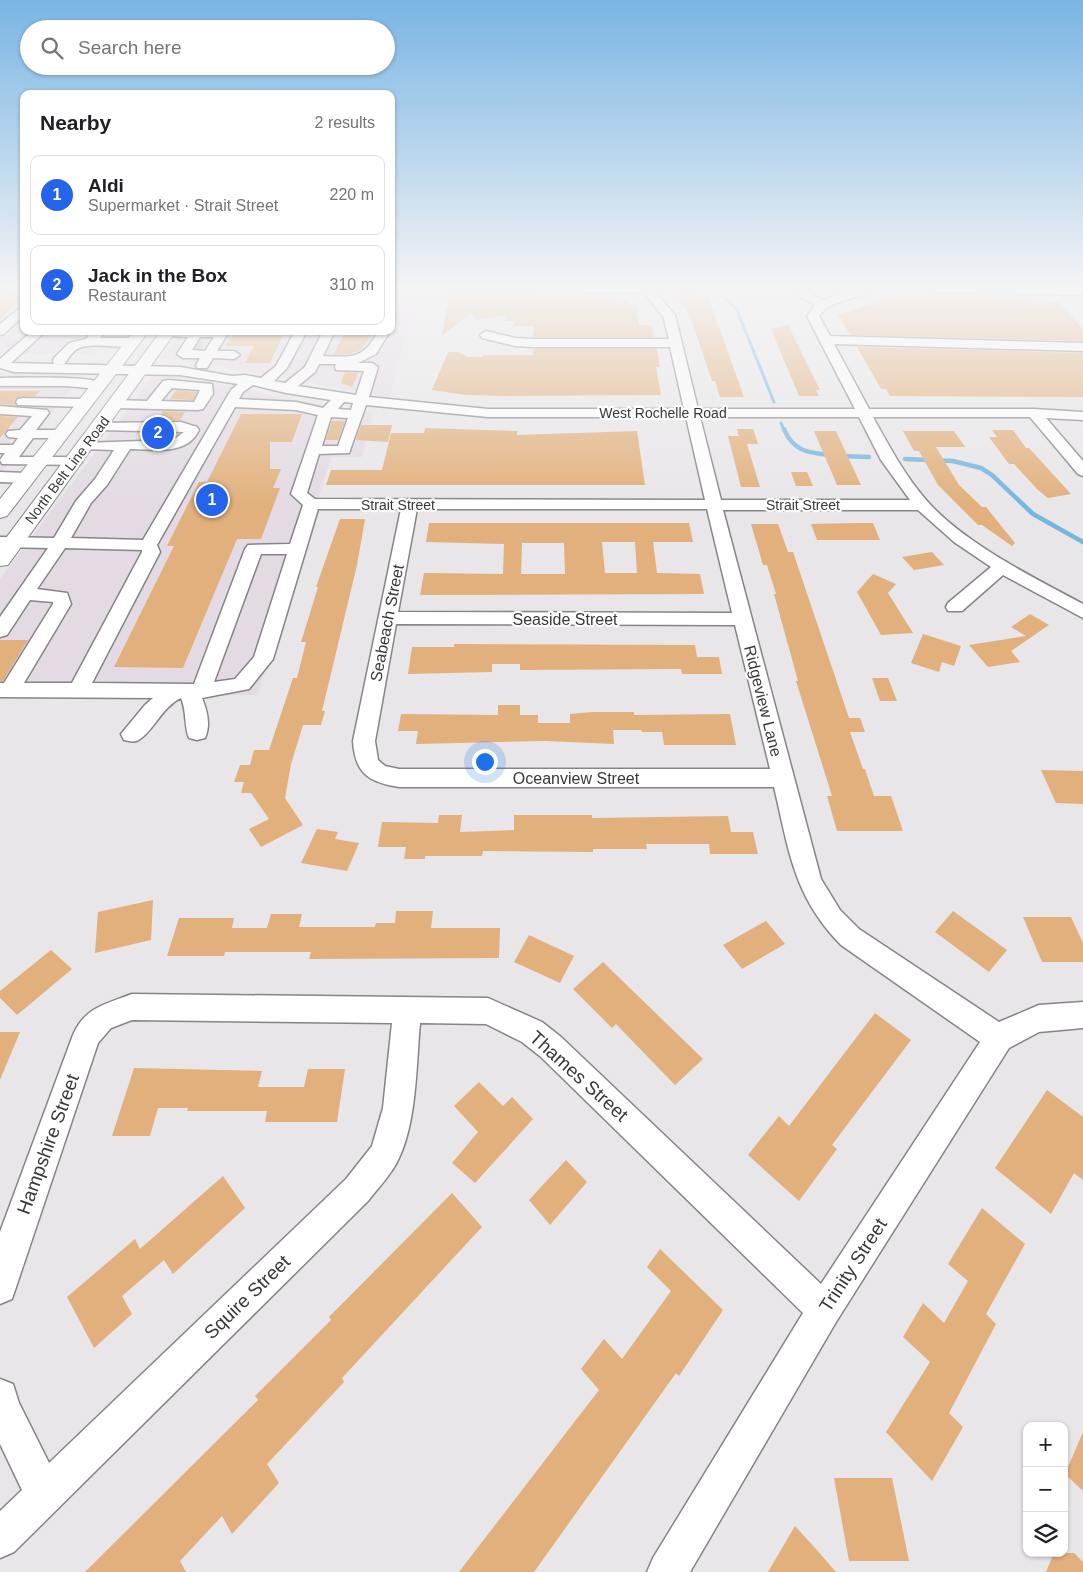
<!DOCTYPE html>
<meta charset="utf-8">
<style>
:root{--surface:#fff;--page:#f6f6f6;--text:#202124;--muted:#757577;--line:#e0e0e0;--accent:#2563eb}
body{margin:0;font-family:Helvetica,sans-serif;background:var(--page);color:var(--text)}
.controls{position:absolute;right:15px;bottom:15px;display:grid;overflow:hidden;border-radius:10px;box-shadow:0 1px 4px #0004}
.controls button{width:45px;height:45px;display:grid;place-items:center;padding:0;border:0;border-bottom:1px solid var(--line);background:var(--surface);color:var(--text);font:25px sans-serif}
.you{position:absolute;left:484px;top:761px;width:18px;height:18px;margin:-12px;border:4px solid #fff;border-radius:50%;background:#1a73e8;box-shadow:0 0 0 8px #1a73e833}
.badge{display:grid;place-items:center;width:32px;height:32px;border-radius:50%;background:var(--accent);color:#fff;font-size:16px;font-weight:700}
.pin{position:absolute;translate:-50% -50%;border:2px solid #fff;box-shadow:0 1px 5px #0006}
.list{margin:0;padding:0;list-style:none}
h2{display:flex;justify-content:space-between;align-items:center;height:65px;margin:0;padding:0 20px;font-size:21px}
h2 small{font-size:16px;font-weight:400;color:var(--muted)}
.list li{display:grid;grid-template-columns:32px 1fr auto;gap:15px;align-items:center;box-sizing:border-box;height:80px;margin:0 10px 10px;padding:0 10px;border:1px solid var(--line);border-radius:10px}
.list b{display:block;font-size:19px;white-space:nowrap}
.list p{margin:0;font-size:16px;white-space:nowrap;color:var(--muted)}
.list em{font-size:16px;font-style:normal;color:var(--muted)}
.icon{flex:none;width:28px;height:28px;fill:none;stroke:currentColor;stroke-width:2;stroke-linecap:round;stroke-linejoin:round}
.map{position:relative;flex:none;width:1083px;height:1572px;overflow:hidden}
.search{position:absolute;background:var(--surface);box-shadow:0 1px 4px #0004;left:20px;top:20px;width:375px;height:55px;display:flex;align-items:center;gap:12px;box-sizing:border-box;padding:0 18px;border-radius:28px;color:var(--muted);font-size:19px}
.panel{position:absolute;background:var(--surface);box-shadow:0 1px 4px #0004;left:20px;top:90px;width:375px;height:245px;border-radius:10px}
.map>svg:first-child{display:block}
.built{fill:#e3dae3}
.lines{fill:none;stroke-linecap:round;stroke-linejoin:round}
.stream-far1{stroke:#73b6de;stroke-width:3}
.stream{stroke:#73b6de;stroke-width:4.5}
.building{fill:#e1b07c;fill-rule:evenodd}
.minor-tunnel{stroke:#c5c3c5;stroke-width:12;stroke-dasharray:12 6;stroke-linecap:butt}
.minor-casing{stroke:#878487;stroke-width:3}
.major-casing{stroke:#878487;stroke-width:2}
.minor{fill:#fff;fill-rule:evenodd}
.major{fill:#fff;fill-rule:evenodd}
.labels{text-anchor:middle;dominant-baseline:central;stroke-width:4.5;stroke-linejoin:round;paint-order:stroke}
.far-street-label{font-size:14px;fill:#393839;stroke:#fff}
.street-label{font-size:16px;fill:#393839;stroke:#fff}
.near-street-label{font-size:19px;fill:#393839;stroke:#fff}
</style>
<div class="map">
<svg width="1083" height="1572" viewBox="0 0 1083 1572">
<rect width="100%" height="100%" fill="#e8e6e8"/>
<g class="built">
<polygon points="0,286 24,286 24,331 113,331 93,354 0,353"/>
<polygon points="391,302 415,302 390,397 190,361 160,359 183,331 391,331"/>
<polygon points="0,373 84,374 0,474"/>
<polygon points="166,374 183,376 289,399 373,413 362,457 331,457 257,695 0,696 0,579 153,376"/>
</g>
<g class="lines">
<g class="stream-far1">
<polyline points="711,286 736,308 774,402"/>
<polyline points="781,423 784,431"/>
</g>
<g class="stream">
<path d="M 784,429 C 793,451 808,453 830,455"/>
<polyline points="842,456 869,457"/>
<polyline points="905,459 953,461 981,468 992,475 1033,514 1083,542"/>
</g>
</g>
<g class="building">
<polygon points="0,286 24,286 24,297 0,319"/>
<polygon points="451,287 522,290 519,292 549,297 628,301 628,304 636,304 639,325 652,325 654,337 533,337 534,326 514,326 515,321 505,321 506,315 476,320 471,313 442,336"/>
<polygon points="695,291 701,297 708,296 744,397 720,397 715,381 712,381 690,316 675,293"/>
<polygon points="932,298 1057,301 1083,329 1083,341 850,335 838,315 888,299"/>
<polygon points="788,325 820,390 816,390 819,396 799,396 771,329"/>
<polygon points="235,331 285,331 270,363 245,363 254,346 226,346"/>
<polygon points="345,331 375,331 361,350 349,354 334,355"/>
<polygon points="857,347 1083,353 1083,397 890,396 886,389 881,389"/>
<polygon points="533,349 657,349 660,367 656,367 661,395 502,396 466,395 432,390 448,352 458,352 468,357 483,357 483,355 533,355"/>
<polygon points="345,372 358,373 352,387 341,383"/>
<polygon points="176,390 197,392 193,400 170,399"/>
<polygon points="0,391 40,391 35,396 18,397 14,401 16,405 0,404"/>
<polygon points="163,411 185,412 180,420 157,420"/>
<polygon points="241,414 302,414 292,442 270,442 270,469 281,469 273,488 280,488 261,539 237,539 183,668 114,667 174,546 167,546 199,482 207,482"/>
<polygon points="0,416 18,417 0,438"/>
<polygon points="332,421 345,421 338,440 326,440"/>
<polygon points="361,425 392,425 388,442 356,440"/>
<polygon points="425,428 517,431 517,435 637,431 645,485 326,485 331,470 382,470 391,433 424,433"/>
<polygon points="737,429 753,429 758,444 747,444 760,487 741,487 728,436 739,436"/>
<polygon points="992,430 1013,430 1026,448 1029,448 1071,494 1048,498 1038,490 1014,464 1009,464 989,437 997,437"/>
<polygon points="814,431 836,431 861,485 837,485"/>
<polygon points="903,431 954,431 965,447 936,447 959,485 982,507 986,507 1015,543 1012,546 982,525 978,525 938,485 919,451 914,451"/>
<polygon points="791,472 807,472 813,486 796,486"/>
<polygon points="340,519 365,519 357,565 322,711 325,711 321,725 303,725 291,764 285,798 303,825 261,847 249,829 269,819 251,793 241,793 244,782 234,782 240,765 250,765 254,750 269,750 293,678 297,678 306,642 301,642 318,587 316,587"/>
<path d="M 429,523 L 689,523 L 693,542 L 653,542 L 657,573 L 700,574 L 704,594 L 420,595 L 424,573 L 503,574 L 504,544 L 426,542 ZM 602,542 L 635,542 L 637,573 L 605,573 ZM 522,543 L 564,543 L 565,574 L 521,574 Z"/>
<polygon points="857,523 873,523 880,540 817,540 811,524"/>
<polygon points="751,524 778,524 788,552 793,552 849,718 860,718 865,732 850,732 863,769 865,769 874,796 891,796 903,831 837,831 827,796 832,796 796,681 798,681 774,594 776,594 767,565 763,565"/>
<polygon points="932,552 944,565 914,570 902,557"/>
<polygon points="873,574 896,584 888,593 913,633 881,635 857,592"/>
<polygon points="1030,614 1049,625 1011,651 1020,662 988,667 969,645 1026,636 1011,627"/>
<polygon points="923,634 961,646 954,666 942,662 939,672 911,663"/>
<polygon points="0,640 28,640 3,681 0,681"/>
<polygon points="454,644 695,645 697,657 719,657 722,674 682,674 681,669 520,670 520,664 492,664 492,672 408,674 412,647 454,647"/>
<polygon points="872,678 888,678 897,701 880,701"/>
<polygon points="498,705 520,705 520,715 538,715 538,723 570,723 570,714 592,712 634,712 634,715 730,714 736,745 664,745 662,732 642,732 641,730 613,730 614,744 545,741 416,744 418,731 398,731 401,714 498,715"/>
<polygon points="1041,770 1083,771 1083,804 1056,803"/>
<polygon points="439,815 462,815 460,832 514,830 514,815 592,815 592,818 728,816 731,832 753,832 758,854 710,854 709,844 646,844 647,849 593,849 593,852 483,851 482,856 425,856 425,859 404,859 406,847 378,847 382,822 438,823"/>
<polygon points="317,829 338,832 335,839 359,843 347,871 301,863"/>
<polygon points="153,900 151,940 95,953 98,912"/>
<polygon points="396,911 433,911 431,928 500,928 499,958 309,959 311,952 225,952 224,956 167,956 179,918 234,918 232,928 267,928 271,914 302,914 299,927 375,927 376,923 395,923"/>
<polygon points="953,911 1007,950 989,972 935,932"/>
<polygon points="1023,917 1071,917 1083,943 1083,962 1042,962"/>
<polygon points="766,921 785,944 742,969 723,945"/>
<polygon points="529,935 574,956 560,983 514,962"/>
<polygon points="51,950 72,969 17,1015 0,998 0,991"/>
<polygon points="603,962 703,1059 675,1085 616,1024 612,1028 573,989"/>
<polygon points="875,1013 911,1040 832,1145 837,1149 799,1201 748,1155 779,1116 789,1126"/>
<polygon points="0,1032 20,1032 0,1080"/>
<polygon points="134,1068 262,1071 258,1087 304,1087 308,1069 345,1069 337,1122 265,1122 267,1111 187,1111 188,1108 158,1108 150,1136 112,1136"/>
<polygon points="479,1082 503,1106 512,1097 533,1119 475,1183 452,1163 478,1132 454,1106"/>
<polygon points="1047,1090 1083,1117 1083,1180 1074,1173 1051,1214 995,1168"/>
<polygon points="566,1160 587,1182 550,1225 529,1200"/>
<polygon points="223,1176 245,1208 173,1274 164,1260 122,1296 132,1314 94,1348 67,1297 135,1239 140,1249"/>
<polygon points="452,1193 482,1227 342,1378 344,1382 267,1464 279,1483 232,1534 222,1516 180,1561 186,1572 85,1572 258,1400 255,1396 331,1320 329,1317"/>
<polygon points="982,1208 1025,1244 986,1314 996,1324 949,1413 963,1427 932,1481 886,1432 930,1362 903,1337 923,1303 944,1323 968,1281 948,1264"/>
<polygon points="660,1249 723,1310 679,1376 676,1373 534,1572 459,1572 599,1390 581,1369 604,1339 622,1359 671,1291 647,1267"/>
<polygon points="1083,1432 1083,1491 1065,1474"/>
<polygon points="834,1478 892,1478 909,1561 849,1561"/>
<polygon points="795,1526 816,1549 836,1572 768,1572"/>
<polygon points="1054,1553 1074,1553 1083,1562 1083,1572 1046,1572"/>
</g>
<g class="lines">
<polyline class="minor-tunnel" points="192,347 203,348"/>
<defs>
<g id="minor">
<path d="M 557,286 L 650,286 L 675,315 L 698,409 L 855,409 L 807,316 L 815,305 L 782,286 L 796,286 L 823,300 L 867,286 L 1083,289 L 1083,295 L 874,291 L 834,304 L 826,308 L 819,316 L 830,336 L 1083,343 L 1083,351 L 834,344 L 869,409 L 1034,409 L 1083,412 L 1083,420 L 1046,418 L 1083,461 L 1083,476 L 1078,474 L 1030,417 L 873,417 C 889,446 905,476 927,501 C 965,544 1033,577 1083,604 L 1083,618 L 1003,575 L 962,611 L 948,611 L 946,607 L 948,603 L 991,567 L 954,542 L 918,510 L 723,510 L 821,879 L 840,910 L 859,929 L 999,1022 L 1039,1005 L 1083,1002 L 1083,1028 L 1039,1032 L 1009,1048 L 836,1322 L 690,1572 L 647,1572 L 653,1558 L 803,1313 L 541,1057 L 522,1042 L 486,1024 L 420,1023 C 416,1066 417,1126 396,1164 C 389,1177 377,1189 368,1201 L 14,1552 L 0,1558 L 0,1511 L 22,1490 L 0,1444 L 0,1379 L 13,1384 L 19,1403 L 49,1463 L 346,1179 L 372,1146 L 383,1108 L 392,1023 L 132,1020 L 111,1028 L 98,1043 L 12,1299 L 0,1304 L 0,1232 L 73,1035 C 85,1007 106,1004 132,994 L 488,998 L 542,1022 L 561,1037 L 821,1284 L 980,1042 L 841,945 C 793,896 789,850 774,787 L 399,787 C 368,782 355,773 353,741 L 401,509 L 318,509 L 273,659 L 249,689 L 202,698 C 207,710 211,725 205,738 L 197,740 L 189,738 C 184,727 187,712 181,698 C 162,707 154,730 140,739 C 135,743 130,741 124,740 L 121,734 L 145,705 L 153,698 L 0,697 L 0,683 L 4,683 L 53,604 L 53,602 L 30,600 L 7,635 L 0,637 L 0,617 L 48,548 L 0,547 L 0,537 L 54,538 L 76,501 L 95,479 L 114,450 L 81,449 L 79,446 L 81,443 L 173,440 L 184,432 L 100,430 L 95,429 L 93,426 L 95,423 L 181,422 L 197,427 L 199,430 C 187,456 154,449 130,449 L 107,485 L 91,503 L 71,538 L 143,540 L 231,390 L 238,384 L 180,375 L 14,372 L 0,368 L 0,359 L 32,331 L 46,331 L 11,363 L 180,367 L 232,376 L 245,375 L 261,378 L 276,366 L 295,331 L 307,331 L 287,368 L 274,381 L 285,383 L 305,367 L 323,331 L 335,331 L 323,356 C 351,357 364,360 378,331 L 390,331 L 376,354 L 358,363 L 372,363 L 378,367 L 369,397 L 488,409 L 684,409 L 670,347 L 533,347 L 515,346 L 482,338 L 480,335 L 486,331 L 515,338 L 533,339 L 669,339 L 663,316 L 643,292 C 627,292 567,296 557,286 ZM 319,364 L 336,364 L 335,367 L 336,370 L 364,371 L 356,395 L 298,386 L 315,372 ZM 253,385 L 286,393 L 331,400 L 323,408 L 296,402 L 239,399 L 243,392 ZM 344,402 L 353,403 L 351,410 L 338,409 ZM 366,405 L 488,417 L 686,417 L 705,500 L 315,499 L 307,493 L 319,454 L 349,453 ZM 235,407 L 296,410 L 318,415 L 291,494 L 303,505 L 290,544 L 248,545 L 245,549 L 194,684 L 92,683 L 160,552 L 157,545 ZM 331,417 L 348,418 L 338,446 L 322,446 ZM 700,417 L 859,417 L 881,460 L 910,500 L 721,500 ZM 417,509 L 707,509 L 732,613 L 398,612 ZM 65,548 L 142,550 L 142,552 L 72,683 L 24,683 L 71,604 L 67,593 L 37,589 ZM 261,554 L 287,554 L 254,657 L 235,679 L 214,682 ZM 396,624 L 735,625 L 770,769 L 399,769 L 385,766 L 378,760 L 375,741 Z"/>
<polygon points="24,305 24,315 4,334 0,335 0,324"/>
<path d="M 92,331 L 105,331 L 100,338 L 133,338 L 139,342 C 129,353 92,340 77,349 C 72,352 68,359 64,364 L 54,364 L 53,361 L 54,358 L 69,343 L 86,339 Z"/>
<path d="M 163,331 L 227,331 L 228,333 L 217,351 L 234,351 L 240,355 L 234,359 L 213,358 L 207,368 L 197,368 L 196,365 L 200,358 L 183,358 L 177,354 L 188,337 L 164,336 ZM 200,337 L 214,337 L 205,351 L 192,350 Z"/>
<path d="M 0,378 C 17,378 97,375 106,385 L 99,389 L 66,386 L 0,386 Z"/>
<path d="M 168,380 L 212,384 L 213,394 L 203,409 L 198,410 L 116,408 L 109,404 L 116,400 L 147,401 L 163,381 ZM 172,388 L 200,390 L 194,402 L 161,401 Z"/>
<polygon points="23,398 86,399 93,403 86,407 18,405 16,402 18,399"/>
<polygon points="0,406 47,410 49,413 36,430 61,430 68,434 61,438 33,438 19,457 74,457 79,459 82,462 79,465 2,464 0,460 5,453 0,453 0,445 13,445 18,438 8,437 6,434 8,431 20,430 32,416 0,414"/>
<polygon points="0,472 26,473 34,478 26,483 0,482"/>
</g>
<g id="major">
<polygon points="134,331 149,331 7,516 0,518 0,499"/>
<polygon points="161,331 176,331 8,565 0,566 0,546"/>
</g>
</defs>
<use href="#minor" class="minor-casing"/>
<use href="#major" class="major-casing"/>
<use href="#minor" class="minor"/>
<use href="#major" class="major"/>
</g>
<linearGradient id="sky" x2="0" y2="1"><stop stop-color="#79b5e4"/><stop offset="0.57" stop-color="#f5f4f5"/><stop offset="1" stop-color="#f5f4f5" stop-opacity="0"/></linearGradient>
<rect width="1083" height="506" fill="url(#sky)"/>
<g class="labels">
<g class="far-street-label">
<text x="663" y="413">West Rochelle Road</text>
<text transform="translate(67 470) rotate(-53)">North Belt Line Road</text>
<text x="398" y="505">Strait Street</text>
<text x="803" y="505">Strait Street</text>
</g>
<g class="street-label">
<text x="565" y="619">Seaside Street</text>
<text transform="translate(387 623) rotate(-79)">Seabeach Street</text>
<text transform="translate(763 701) rotate(76)">Ridgeview Lane</text>
<text x="576" y="778">Oceanview Street</text>
</g>
<g class="near-street-label">
<text transform="translate(579 1076) rotate(42)">Thames Street</text>
<text transform="translate(48 1144) rotate(-70)">Hampshire Street</text>
<text transform="translate(853 1265) rotate(-57)">Trinity Street</text>
<text transform="translate(247 1297) rotate(-44)">Squire Street</text>
</g>
</g>
</svg>
<div class="controls">
<button>+</button>
<button>−</button>
<button><svg class="icon" aria-label="layers" viewBox="0 0 24 24"><path d="M12 4l9 5-9 5-9-5zM3 14l9 5 9-5"/></svg></button>
</div>
<div class="you"></div>
<div class="pin badge" style="left:212px;top:500px">1</div>
<div class="pin badge" style="left:158px;top:433px">2</div>
<div class="search"><svg class="icon" aria-label="search" viewBox="0 0 24 24"><circle cx="10" cy="10" r="6"/><path d="M15 15l6 6"/></svg>Search here</div>
<section class="panel">
<h2>Nearby<small>2 results</small></h2>
<ul class="list">
<li><span class="badge">1</span><div><b>Aldi</b><p>Supermarket · Strait Street</p></div><em>220 m</em></li>
<li><span class="badge">2</span><div><b>Jack in the Box</b><p>Restaurant</p></div><em>310 m</em></li>
</ul>
</section>
</div>
